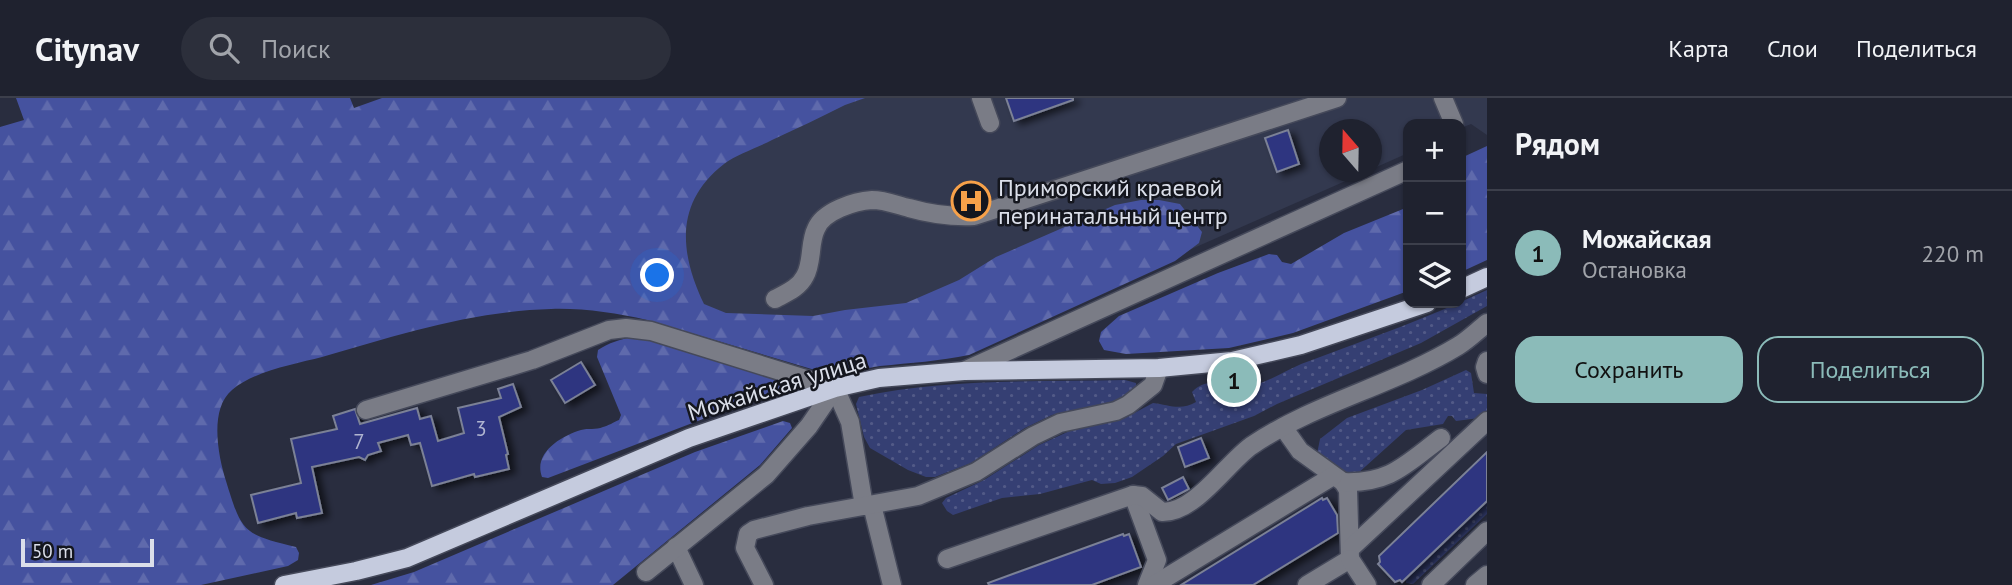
<!DOCTYPE html>
<html lang="ru">
<meta charset="utf-8">
<style>
:root{--surface:#1f222f;--page:#2c2f3b;--text:#f1f3f6;--muted:#a1a4aa;--line:#3c3f4b;--accent:#8bbbb9}
body{margin:0;font-family:"PT Sans",sans-serif;background:var(--page);color:var(--text)}
.controls{position:absolute;right:21px;top:21px;display:grid;overflow:hidden;border-radius:14px;box-shadow:0 2px 5px #0004}
.controls button{width:63px;height:63px;display:grid;place-items:center;padding:0;border:0;border-bottom:2px solid var(--line);background:var(--surface);color:var(--text);font:35px sans-serif}
.compass{position:absolute;left:1319px;top:21px;width:63px;height:63px;border-radius:50%;background:var(--surface);box-shadow:0 2px 5px #0004;rotate:340deg}
.scale{position:absolute;left:21px;bottom:18px;width:133px;box-sizing:border-box;padding-left:7px;border:4px solid #dbdfea;border-top:0;font-size:19px;line-height:24px;white-space:nowrap;color:#dbdfea;-webkit-text-stroke:5px #14161e;paint-order:stroke}
.you{position:absolute;left:658px;top:178px;width:24px;height:24px;margin:-18px;border:5px solid #fff;border-radius:50%;background:#1a73e8;box-shadow:0 0 0 10px #1a73e833}
.badge{display:grid;place-items:center;width:46px;height:46px;border-radius:50%;background:var(--accent);color:#111;font-size:23px;font-weight:700}
.pin{position:absolute;translate:-50% -50%;border:4px solid #fff;box-shadow:0 2px 7px #0006}
.list{margin:0;padding:0;list-style:none}
h2{display:flex;justify-content:space-between;align-items:center;height:91px;margin:0;padding:0 28px;font-size:30px}
h2 small{font-size:23px;font-weight:400;color:var(--muted)}
.list li{display:grid;grid-template-columns:46px 1fr auto;gap:21px;align-items:center;box-sizing:border-box;height:126px;padding:0 28px;border-top:2px solid var(--line)}
.list b{display:block;font-size:26px;white-space:nowrap}
.list p{margin:0;font-size:23px;white-space:nowrap;color:var(--muted)}
.list em{font-size:23px;font-style:normal;color:var(--muted)}
.actions{display:flex;gap:14px;padding:21px 28px}
.actions a{flex:1;padding:16px 0;border:2px solid var(--accent);border-radius:21px;text-align:center;font-size:24px;color:var(--accent)}
.actions .main{background:var(--accent);color:#111}
.icon{flex:none;width:38px;height:38px;fill:none;stroke:currentColor;stroke-width:2;stroke-linecap:round;stroke-linejoin:round}
.map{position:relative;flex:none;width:1487px;height:487px;overflow:hidden}
header{display:flex;align-items:center;gap:42px;box-sizing:border-box;height:98px;padding:0 35px;background:var(--surface);border-bottom:2px solid var(--line)}
header strong{font-size:33px}
nav{display:flex;gap:38px;margin-inline-start:auto;font-size:24px}
.search{width:490px;height:63px;background:var(--page);display:flex;align-items:center;gap:18px;box-sizing:border-box;padding:0 24px;border-radius:38px;color:var(--muted);font-size:26px}
main{display:flex}
aside{flex:1;background:var(--surface)}
.map>svg:first-child{display:block}
.built{fill:#33394f}
.grass{fill:url(#grass-dots)}
.forest{fill:url(#forest-firs)}
.building{fill:#2d3680;stroke:#7b8196;stroke-width:2;filter:url(#shadow)}
.lines{fill:none;stroke-linecap:round;stroke-linejoin:round}
.minor-casing{stroke:#45495a;stroke-width:21}
.major-casing{stroke:#45495a;stroke-width:21}
.minor{stroke:#7a7c86;stroke-width:18}
.major{stroke:#c5cbde;stroke-width:18}
.labels{text-anchor:middle;dominant-baseline:central;stroke-width:5;stroke-linejoin:round;paint-order:stroke}
.number-label{font-size:21px;fill:#b0b5d0}
.poi-label{font-size:24px;fill:#dbdfea;stroke:#14161e;text-anchor:start}
.street-label{font-size:24px;fill:#dbdfea;stroke:#14161e}
</style>
<header>
<strong>Citynav</strong>
<div class="search"><svg class="icon" aria-label="search" viewBox="0 0 24 24"><circle cx="10" cy="10" r="6"/><path d="M15 15l6 6"/></svg>Поиск</div>
<nav><a>Карта</a><a>Слои</a><a>Поделиться</a></nav>
</header>
<main>
<div class="map">
<svg width="1487" height="487" viewBox="0 0 1487 487">
<defs>
<pattern id="grass-dots" width="8" height="8" patternUnits="userSpaceOnUse" patternTransform="scale(1.75)"><rect width="8" height="8" fill="#353f73"/><path d="M2 2h.1M6 6h.1" fill="none" stroke="#525a87" stroke-width="1.8" stroke-linecap="round"/></pattern>
<pattern id="forest-firs" width="22" height="20" patternUnits="userSpaceOnUse" patternTransform="scale(1.75)"><rect width="22" height="20" fill="#45529f"/><path d="M5 1l3.5 6h-7zM16 11l3.5 6h-7z" fill="#5f6aac"/></pattern>
<filter id="shadow"><feDropShadow dx="6" dy="3.5" stdDeviation="3.5" flood-color="#0009"/></filter>
</defs>
<rect width="100%" height="100%" fill="#292d3f"/>
<polygon class="built" points="834,0 1487,0 1487,37 1471,26 1461,30 1461,26 1408,26 1408,55 1372,71 1372,32 1330,32 1330,74 1366,74 1187,153 815,263 613,203 587,134"/>
<g class="grass">
<path d="M 1487,192 L 1487,208 L 1421,245 L 1277,306 L 1254,318 L 1176,346 L 1163,358 L 1132,379 L 1115,385 L 1101,386 L 1092,382 L 1040,396 L 1002,400 L 953,417 L 947,413 L 942,405 L 946,400 L 984,382 L 1039,347 L 1063,336 L 1076,330 L 1123,321 L 1153,305 C 1169,307 1181,313 1196,304 L 1192,294 C 1211,274 1231,294 1258,286 C 1276,280 1293,268 1312,262 C 1371,240 1430,219 1487,192 Z"/>
<polygon points="1466,272 1471,275 1474,295 1487,296 1487,319 1456,323 1452,318 1448,318 1443,326 1406,332 1356,377 1344,376 1317,356 1320,341 1347,320 1422,292"/>
<path d="M 1125,282 L 1136,285 L 1136,291 L 1115,303 L 1052,317 L 1025,330 L 971,365 L 935,379 L 926,379 L 908,372 L 870,350 L 864,339 L 856,306 L 859,299 C 945,280 1037,284 1125,282 Z"/>
<polygon points="1487,405 1487,416 1413,486 1406,485 1406,482"/>
</g>
<g class="forest">
<path d="M 16,0 L 350,0 L 354,10 L 382,0 L 865,0 L 845,7 C 821,19 796,31 772,42 C 757,50 737,56 724,66 C 675,104 679,154 704,206 L 726,215 L 813,218 L 845,212 L 906,205 L 959,182 L 996,159 L 1115,107 L 1141,102 L 1159,102 L 1180,106 L 1202,134 L 1199,145 L 1175,163 L 969,257 C 940,263 910,265 880,268 C 861,271 844,277 825,275 L 647,222 C 616,215 583,210 551,211 C 473,213 397,237 322,259 C 295,266 254,273 232,292 C 209,311 218,358 226,383 C 242,435 243,436 296,449 L 299,455 L 298,462 L 288,468 L 201,487 L 0,487 L 0,29 L 24,22 Z"/>
<polygon points="1487,48 1487,162 1461,174 1461,60"/>
<polygon points="1408,109 1408,193 1293,235 1229,250 1126,256 1104,252 1099,243 1101,234 1119,218 1218,175 1269,156 1277,157 1282,164 1291,166 1344,135"/>
<path d="M 633,239 L 643,240 L 781,282 L 784,286 L 782,291 L 548,380 L 542,379 C 533,355 561,338 581,332 C 588,330 596,332 603,329 C 608,328 614,324 619,322 L 621,317 L 597,259 L 598,252 C 609,245 620,241 633,239 Z"/>
<polygon points="783,323 790,325 792,330 760,367 613,487 371,487 414,474 695,354"/>
</g>
<g class="building">
<polygon points="1006,0 1073,0 1073,2 1014,23"/>
<polygon points="1288,32 1299,66 1277,74 1265,40"/>
<polygon points="581,264 595,287 565,305 551,282"/>
<polygon points="513,286 521,309 499,319 508,356 506,357 509,371 475,379 474,376 432,388 420,345 411,347 408,337 378,345 381,353 368,357 365,362 359,359 312,369 322,415 297,420 296,415 258,425 251,397 301,385 291,341 337,331 333,318 355,311 360,326 417,310 420,321 431,318 438,343 464,335 458,310 501,300 498,291"/>
<polygon points="1201,340 1209,360 1185,369 1178,349"/>
<polygon points="1487,354 1487,403 1402,484 1400,482 1395,484 1378,466 1380,464 1379,458"/>
<polygon points="1183,379 1189,391 1168,402 1162,390"/>
<polygon points="1322,400 1323,402 1327,400 1337,417 1338,435 1253,487 1181,487"/>
<polygon points="1123,436 1124,438 1129,436 1141,469 1092,487 989,487 988,485"/>
</g>
<g class="lines">
<defs>
<g id="minor">
<polyline points="981,0 990,25"/>
<polyline points="1443,0 1454,26"/>
<path d="M 775,201 C 786,195 799,190 805,178 C 813,164 809,145 816,131 C 823,113 855,103 872,102 C 886,102 896,107 909,110 C 930,116 952,119 974,118 L 1337,0"/>
<polyline points="1487,263 1485,269 1487,276"/>
<polyline points="964,273 1408,72"/>
<polyline points="366,312 532,262 609,232 626,230 651,233 835,290 850,324 864,408"/>
<polyline points="1283,329 1300,353 1343,384 1348,392 1350,461 1307,487"/>
<path d="M 1343,384 C 1390,386 1406,366 1441,340"/>
<polyline points="1133,397 1157,462 1147,487"/>
<polyline points="872,407 892,487"/>
<polyline points="676,449 694,487"/>
<polyline points="1351,450 1487,323"/>
<path d="M 947,461 L 1133,397 L 1142,398 L 1162,414 C 1195,415 1226,366 1251,348 C 1314,305 1392,288 1458,248 C 1468,242 1477,233 1487,225"/>
<polyline points="1350,461 1367,487"/>
<polyline points="646,474 766,377 809,328 835,290"/>
<polyline points="764,487 745,450 748,436 754,432 808,418 918,398 976,374 1033,338 1060,325 1116,313 1128,307 1153,287 1159,270"/>
<polyline points="1154,487 1333,378"/>
<polyline points="1431,487 1487,433"/>
<polyline points="1475,487 1487,477"/>
</g>
<g id="major">
<polyline points="1461,191 1487,179"/>
<polyline points="284,487 356,473 407,460 689,340 835,290 879,280 964,273 1159,270 1232,263 1301,247 1427,205"/>
</g>
</defs>
<use href="#minor" class="minor-casing"/>
<use href="#major" class="major-casing"/>
<use href="#minor" class="minor"/>
<use href="#major" class="major"/>
</g>
<defs>
<symbol id="hospital-ring" viewBox="-11 -11 22 22"><circle r="9.5" fill="#14161e" stroke="#f7a149" stroke-width="1.5"/><path d="M-5-5h3v3.5h4V-5h3V5h-3V1.5h-4V5h-3Z" fill="#f7a149"/></symbol>
</defs>
<g fill-rule="evenodd">
<use href="#hospital-ring" x="949" y="81" width="44" height="44"/>
</g>
<g class="labels">
<g class="number-label">
<text x="481" y="330">3</text>
<text x="359" y="343">7</text>
</g>
<g class="poi-label">
<text x="998" y="89">Приморский краевой<tspan x="998" dy="28">перинатальный центр</tspan></text>
</g>
<g class="street-label">
<text transform="translate(777 288) rotate(-17)">Можайская улица</text>
</g>
</g>
</svg>
<div class="controls">
<button>+</button>
<button>−</button>
<button><svg class="icon" aria-label="layers" viewBox="0 0 24 24"><path d="M12 4l9 5-9 5-9-5zM3 14l9 5 9-5"/></svg></button>
</div>
<svg class="compass" viewBox="-18 -18 36 36"><path d="M0-13l5 13h-10z" fill="#e53935"/><path d="M0 13l5-13h-10z" fill="#a1a4aa"/></svg>
<div class="scale">50 m</div>
<div class="you"></div>
<div class="pin badge" style="left:1234px;top:282px">1</div>
</div>
<aside>
<h2>Рядом<small></small></h2>
<ul class="list">
<li><span class="badge">1</span><div><b>Можайская</b><p>Остановка</p></div><em>220 m</em></li>
</ul>
<div class="actions"><a class="main">Сохранить</a><a>Поделиться</a></div>
</aside>
</main>
